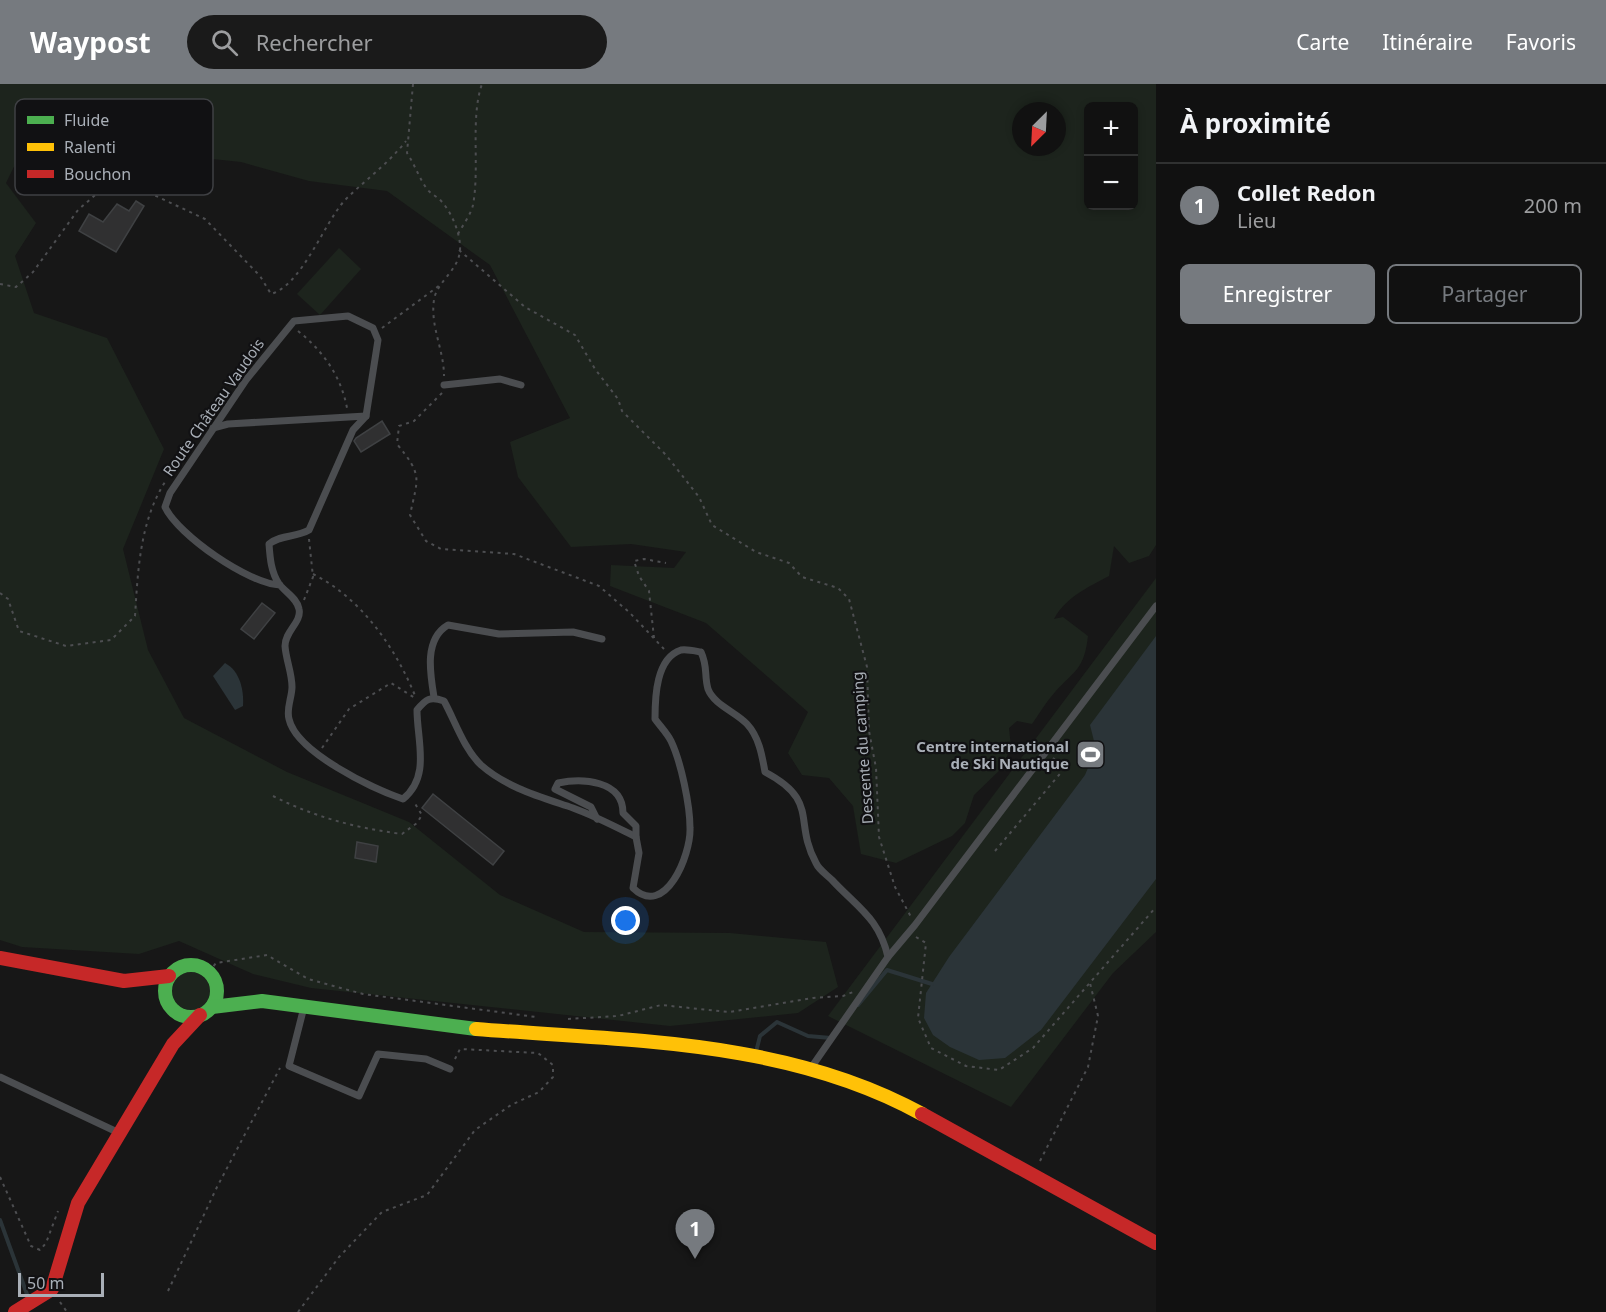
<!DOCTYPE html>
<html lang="fr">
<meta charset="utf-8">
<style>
:root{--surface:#111;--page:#1a1a1a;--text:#f1f3f6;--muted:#9c9d9f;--line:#303131;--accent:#767a7f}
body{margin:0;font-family:"Noto Sans",sans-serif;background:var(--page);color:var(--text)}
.controls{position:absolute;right:18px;top:18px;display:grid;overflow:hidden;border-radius:9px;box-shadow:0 3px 9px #0003}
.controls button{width:54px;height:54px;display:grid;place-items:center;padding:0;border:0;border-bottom:2px solid var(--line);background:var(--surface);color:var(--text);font:30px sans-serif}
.compass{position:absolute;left:1012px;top:18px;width:54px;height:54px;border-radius:50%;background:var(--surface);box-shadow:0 3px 9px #0003;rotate:204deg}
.scale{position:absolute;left:18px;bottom:15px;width:86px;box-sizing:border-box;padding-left:6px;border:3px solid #a9afb7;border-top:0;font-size:16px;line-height:21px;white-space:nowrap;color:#a9afb7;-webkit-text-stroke:4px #111113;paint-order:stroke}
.you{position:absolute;left:626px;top:837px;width:21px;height:21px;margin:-15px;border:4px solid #fff;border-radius:50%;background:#1a73e8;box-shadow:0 0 0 9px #1a73e833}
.badge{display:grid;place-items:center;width:39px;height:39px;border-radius:50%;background:var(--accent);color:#fff;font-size:20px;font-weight:700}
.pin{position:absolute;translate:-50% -50px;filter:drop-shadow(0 2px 3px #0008)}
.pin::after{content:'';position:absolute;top:32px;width:21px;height:18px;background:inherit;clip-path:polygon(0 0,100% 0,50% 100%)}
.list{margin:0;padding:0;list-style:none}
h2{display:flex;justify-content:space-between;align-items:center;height:78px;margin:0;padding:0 24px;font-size:26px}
h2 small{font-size:20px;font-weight:400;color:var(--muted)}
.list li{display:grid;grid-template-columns:39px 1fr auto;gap:18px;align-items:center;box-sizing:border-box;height:84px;padding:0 24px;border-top:2px solid var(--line)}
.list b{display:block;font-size:22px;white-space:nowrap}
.list p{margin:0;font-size:20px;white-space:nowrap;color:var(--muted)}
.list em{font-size:20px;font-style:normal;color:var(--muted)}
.actions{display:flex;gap:12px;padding:18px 24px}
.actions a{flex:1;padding:14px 0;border:2px solid var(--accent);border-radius:9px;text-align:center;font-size:21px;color:var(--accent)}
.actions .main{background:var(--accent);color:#fff}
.icon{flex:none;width:33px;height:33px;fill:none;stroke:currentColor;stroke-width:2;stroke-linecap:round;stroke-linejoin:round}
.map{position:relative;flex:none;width:1156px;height:1228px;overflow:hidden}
header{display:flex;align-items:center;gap:36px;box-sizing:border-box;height:84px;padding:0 30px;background:var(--accent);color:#fff}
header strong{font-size:28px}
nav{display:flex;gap:33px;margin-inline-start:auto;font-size:21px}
.search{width:420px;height:54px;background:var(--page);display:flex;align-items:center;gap:15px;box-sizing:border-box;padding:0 21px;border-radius:33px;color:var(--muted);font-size:22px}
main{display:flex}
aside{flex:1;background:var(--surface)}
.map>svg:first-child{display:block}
.green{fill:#1d241d;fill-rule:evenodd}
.water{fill:#2b3438}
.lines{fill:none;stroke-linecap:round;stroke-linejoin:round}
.stream{stroke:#2b3438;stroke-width:4}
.building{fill:#303031;stroke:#3f4143;stroke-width:1.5}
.path{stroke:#4d4e51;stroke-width:2;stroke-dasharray:3 4.5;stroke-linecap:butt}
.lane{stroke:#4b4d50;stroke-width:7}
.fast{stroke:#4caf50;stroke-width:14}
.slow{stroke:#ffc107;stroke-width:14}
.jam{stroke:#c62828;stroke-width:14}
.labels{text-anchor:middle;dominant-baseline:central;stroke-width:4.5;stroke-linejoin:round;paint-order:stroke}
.street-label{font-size:15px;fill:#a9afb7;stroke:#111113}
.poi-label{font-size:15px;font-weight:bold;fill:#a9afb7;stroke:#111113;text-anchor:end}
.key{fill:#111113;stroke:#3f4044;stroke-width:1.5}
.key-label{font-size:16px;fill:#a9afb7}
</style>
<header>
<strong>Waypost</strong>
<div class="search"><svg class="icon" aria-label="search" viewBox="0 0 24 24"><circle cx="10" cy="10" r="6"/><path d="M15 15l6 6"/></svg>Rechercher</div>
<nav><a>Carte</a><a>Itinéraire</a><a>Favoris</a></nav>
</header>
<main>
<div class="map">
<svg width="1156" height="1228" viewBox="0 0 1156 1228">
<rect width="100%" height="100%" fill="#171717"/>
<g class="green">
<path d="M 0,0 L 1156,0 L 1156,461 L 1149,472 L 1129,479 L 1114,462 L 1109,492 C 1088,503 1065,514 1054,535 L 1063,533 L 1088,552 C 1084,586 1075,586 1055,608 C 1046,618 1039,630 1032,640 L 1017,637 L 1009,644 L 1011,663 L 1002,684 L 974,711 L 965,739 L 952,752 L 896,779 L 861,770 L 853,722 L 829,694 L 802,691 L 788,669 L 808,628 L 706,539 L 610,502 L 611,481 L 674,484 L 686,468 L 631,460 L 571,463 L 518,393 L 510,358 L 570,334 L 490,181 L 387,107 L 309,97 L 241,78 L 146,68 L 69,28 L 27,56 L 6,99 L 36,139 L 15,172 L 34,229 L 107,254 L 164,365 L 123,465 L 148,566 L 184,634 L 287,688 L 409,738 L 500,811 L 584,848 L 730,849 L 826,858 L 838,903 L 798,929 L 670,942 L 311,904 L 253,890 L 179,857 L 139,870 L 22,863 L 0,856 ZM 1088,22 L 1134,22 L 1134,122 L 1088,122 ZM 1021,27 L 1057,27 L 1057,63 L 1021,63 Z"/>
<polygon points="339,164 361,185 320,231 297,210"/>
<polygon points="1156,494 1156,848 1113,889 1011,1023 828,932"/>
<circle cx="191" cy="907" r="19"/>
</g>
<g class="water">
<polygon points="1156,552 1156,795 1041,946 1005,974 979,976 950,963 933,951 924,934 926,909 949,873 1085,691 1096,665 1090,641"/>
<path d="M 225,579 C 240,587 244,606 243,622 L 235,626 L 213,592 Z"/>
</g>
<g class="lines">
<g class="stream">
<polyline points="858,921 887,886 932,900"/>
<polyline points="757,964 760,952 777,938 808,952 831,954"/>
<polyline points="0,1136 28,1213"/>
</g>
</g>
<g class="building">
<polygon points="136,117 144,122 116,168 79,147 89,130 103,138 117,120 129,127"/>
<polygon points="382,337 390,350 361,368 354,357 356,354"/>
<polygon points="262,519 275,529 254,555 241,545"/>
<polygon points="433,710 504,767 493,781 422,724"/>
<polygon points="357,758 378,762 376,778 355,774"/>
</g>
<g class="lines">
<g class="path">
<path d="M 413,0 L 407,69 C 415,81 419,94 427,105 C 430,109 434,111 438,114 C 451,125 464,155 459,172 C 455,188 436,200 434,216 C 430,242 444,266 444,292"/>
<path d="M 458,150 C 463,141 471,130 473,121 C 480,83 470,34 482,0"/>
<polyline points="459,166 525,223 575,251 595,285 618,315 622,327 666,371 699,413 712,441 756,468 789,479 802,493 838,504 849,515 867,583 869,647 876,684 879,753 895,803 911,833"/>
<path d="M 0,200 L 16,203 L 33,188 L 78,126 L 102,105 L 139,104 L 205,135 L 260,192 L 271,210 C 302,201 324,139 345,116 C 365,96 388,80 406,57"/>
<polyline points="382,244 440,201"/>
<path d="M 298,247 C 323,267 341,292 347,324"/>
<path d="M 442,309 L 414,337 L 399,342 L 397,360 C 423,392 418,393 410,431 L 426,457 L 441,465 L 514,470 L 599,502 L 630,529 L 664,565"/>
<path d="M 313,490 C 361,514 396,564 416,614"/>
<path d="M 0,509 L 8,515 L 19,547 L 66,562 L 111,556 L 135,532 C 138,485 140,435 167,395"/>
<polyline points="304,516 313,493 309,455"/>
<polyline points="654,554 649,507 639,492 634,477 644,475 666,479"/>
<polyline points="322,664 349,625 391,599 415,614"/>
<path d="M 273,712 C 314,733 356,744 402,750 L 417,739 L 422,731 L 414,718"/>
<polyline points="995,767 1064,685 1053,674"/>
<polyline points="916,853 926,859 918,934 931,964 966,982 999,986 1033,964 1156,823"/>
<polyline points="209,888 216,879 267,871 308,895 363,910 536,933"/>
<polyline points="568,935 618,932 661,921 729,928 813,914 843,912 853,908"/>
<polyline points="1040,1077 1088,983 1098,932 1090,899"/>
<polyline points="0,1093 31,1162 40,1166 46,1159 58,1127"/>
<polyline points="168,1207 217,1103 280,984"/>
<polyline points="60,1218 67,1228"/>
<polyline points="298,1228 339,1173 382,1128 427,1111 475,1046 511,1021 539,1008 553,993 553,981 538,969 460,965 454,977"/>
</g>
<g class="lane">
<polyline points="444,301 500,295 521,301"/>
<polyline points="213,344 228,340 366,332"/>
<path d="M 280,501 C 249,500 178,451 165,423 L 170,409 L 246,296 L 294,237 L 348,232 L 373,244 L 378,256 L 366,332 L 353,346 L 309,446 C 295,454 282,450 269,460 C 270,474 271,488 279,500 C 285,508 297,514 299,525 C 302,538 285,547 285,562 C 286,576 292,589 292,603 C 292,613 286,625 289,635 C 296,668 373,705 403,715 C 431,692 417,657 417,626 C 426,615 430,612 444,617 C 455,637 464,665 481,681 C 507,704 541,713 573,724 C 595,732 616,743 636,753 L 639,769 L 633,804 C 665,835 691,771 690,744 C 690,721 681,678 671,657 C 667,649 660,642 655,635 C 655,613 656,574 681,566 C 687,565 695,567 701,568 C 708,583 704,591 708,605 C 714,621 736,628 747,640 C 759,653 762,671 765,688 C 820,717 793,737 816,779 C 819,786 827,791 832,796 C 858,824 879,834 888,873 L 813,981"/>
<path d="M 434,613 C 430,589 424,555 448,541 L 499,550 L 573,548 L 602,555"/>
<path d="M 597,735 L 591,723 L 555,705 L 558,699 C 582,694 623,696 623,729 L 636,742 L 636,753"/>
<polyline points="888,873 915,841 1156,522"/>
<polyline points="304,923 289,982 359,1012 378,970 426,975 450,985"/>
<polyline points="0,993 115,1047"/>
</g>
<g class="fast">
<circle cx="191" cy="907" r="26"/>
<polyline points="212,923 262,917 476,945"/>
</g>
<path class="slow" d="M 476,945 C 627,957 786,955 922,1030"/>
<g class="jam">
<polyline points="0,874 124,897 169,892"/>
<polyline points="922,1030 1156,1159"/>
<polyline points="15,1228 52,1205 78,1119 173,960 200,931"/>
</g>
</g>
<defs>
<symbol id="stadium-square" viewBox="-11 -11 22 22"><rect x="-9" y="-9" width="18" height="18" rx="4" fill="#767a7f" stroke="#111113"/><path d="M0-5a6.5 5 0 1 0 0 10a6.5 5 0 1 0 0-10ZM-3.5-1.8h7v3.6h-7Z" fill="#fff"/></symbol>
</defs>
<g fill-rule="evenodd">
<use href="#stadium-square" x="1074" y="654" width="33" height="33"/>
</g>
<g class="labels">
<g class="street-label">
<text transform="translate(213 323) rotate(-55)">Route Château Vaudois</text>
<text transform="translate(862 664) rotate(-94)">Descente du camping</text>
</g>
<g class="poi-label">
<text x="1069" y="662">Centre international<tspan x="1069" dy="17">de Ski Nautique</tspan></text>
</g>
</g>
<rect x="15" y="15" width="198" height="96" rx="9" class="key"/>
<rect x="27" y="32" width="27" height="8" fill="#4caf50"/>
<rect x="27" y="59" width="27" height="8" fill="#ffc107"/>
<rect x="27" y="86" width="27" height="8" fill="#c62828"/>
<g class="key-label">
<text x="64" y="42">Fluide</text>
<text x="64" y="69">Ralenti</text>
<text x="64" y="96">Bouchon</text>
</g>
</svg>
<div class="controls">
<button>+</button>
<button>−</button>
</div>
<svg class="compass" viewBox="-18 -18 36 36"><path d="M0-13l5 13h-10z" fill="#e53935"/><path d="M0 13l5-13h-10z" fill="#9c9d9f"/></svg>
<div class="scale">50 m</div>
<div class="you"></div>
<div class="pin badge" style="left:695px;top:1175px">1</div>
</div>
<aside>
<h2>À proximité<small></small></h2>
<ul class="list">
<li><span class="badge">1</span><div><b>Collet Redon</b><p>Lieu</p></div><em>200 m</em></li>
</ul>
<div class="actions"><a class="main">Enregistrer</a><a>Partager</a></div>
</aside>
</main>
